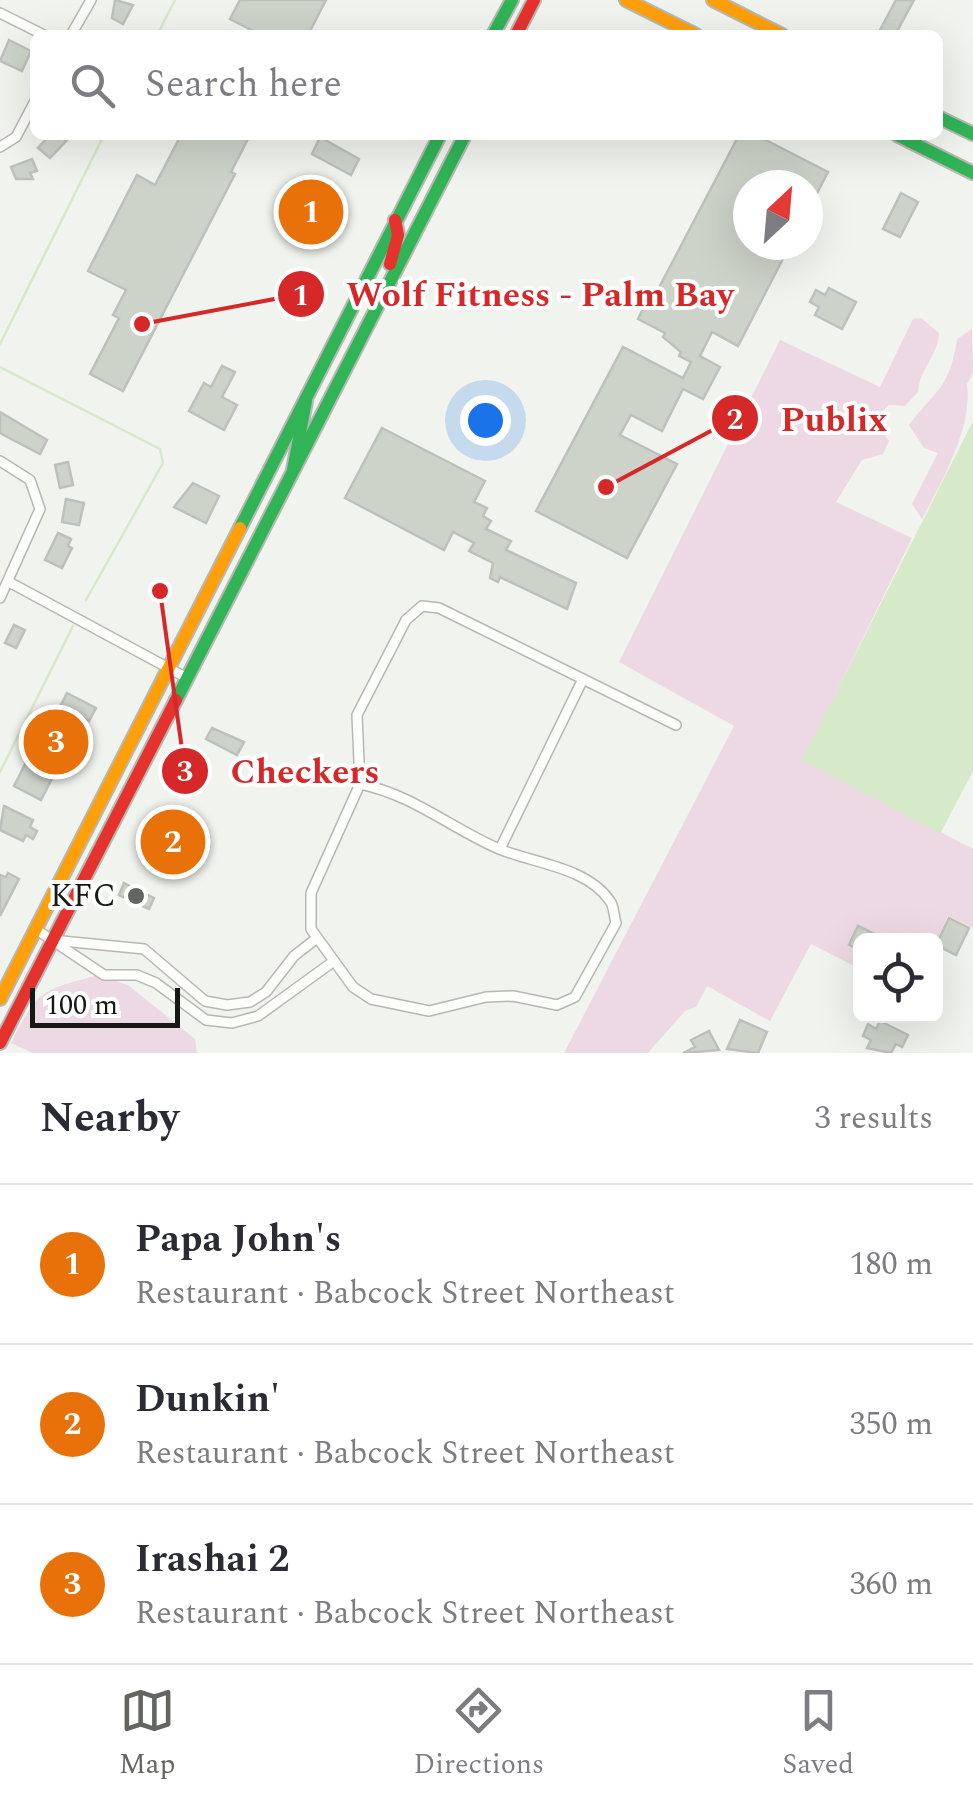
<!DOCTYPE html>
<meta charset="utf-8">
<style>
:root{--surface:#fff;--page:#f2f2f3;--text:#2b2b33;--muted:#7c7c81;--line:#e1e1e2;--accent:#626560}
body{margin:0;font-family:Spectral,serif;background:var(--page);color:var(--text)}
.controls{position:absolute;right:30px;bottom:30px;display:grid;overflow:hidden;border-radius:15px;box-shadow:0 10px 40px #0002}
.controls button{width:90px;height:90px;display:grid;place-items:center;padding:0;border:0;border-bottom:2px solid var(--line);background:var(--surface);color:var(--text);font:50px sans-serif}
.compass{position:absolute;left:733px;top:170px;width:90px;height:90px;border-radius:50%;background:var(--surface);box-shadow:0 10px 40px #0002;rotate:26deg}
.scale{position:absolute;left:30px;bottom:25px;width:150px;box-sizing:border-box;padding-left:10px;border:5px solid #151814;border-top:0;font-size:28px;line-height:35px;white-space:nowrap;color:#151814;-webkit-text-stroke:8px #fff;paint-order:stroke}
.you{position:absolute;left:485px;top:420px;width:35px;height:35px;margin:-25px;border:8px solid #fff;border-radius:50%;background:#1a73e8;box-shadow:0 0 0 15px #1a73e833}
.badge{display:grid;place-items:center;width:65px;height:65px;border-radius:50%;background:var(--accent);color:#fff;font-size:32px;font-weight:700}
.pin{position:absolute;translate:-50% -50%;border:5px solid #fff;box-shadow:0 2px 10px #0006}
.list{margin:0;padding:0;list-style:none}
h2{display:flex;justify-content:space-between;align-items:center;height:130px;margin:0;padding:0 40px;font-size:42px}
h2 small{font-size:32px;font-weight:400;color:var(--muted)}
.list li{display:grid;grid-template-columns:65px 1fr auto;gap:30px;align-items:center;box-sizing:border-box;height:160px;padding:0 40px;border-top:2px solid var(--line)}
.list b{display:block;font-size:38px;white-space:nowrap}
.list p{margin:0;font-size:32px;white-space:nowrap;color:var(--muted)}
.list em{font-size:32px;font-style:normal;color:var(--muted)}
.icon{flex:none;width:55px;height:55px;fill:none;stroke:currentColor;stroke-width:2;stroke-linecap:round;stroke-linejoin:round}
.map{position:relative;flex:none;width:973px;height:1053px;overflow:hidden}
.search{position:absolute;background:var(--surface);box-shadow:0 10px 40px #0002;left:30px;right:30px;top:30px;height:110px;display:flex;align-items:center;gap:25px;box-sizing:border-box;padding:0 35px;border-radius:15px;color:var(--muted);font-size:38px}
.sheet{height:610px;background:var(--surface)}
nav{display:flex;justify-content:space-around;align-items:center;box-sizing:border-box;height:140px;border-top:2px solid var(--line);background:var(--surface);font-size:28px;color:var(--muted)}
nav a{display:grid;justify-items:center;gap:5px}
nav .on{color:var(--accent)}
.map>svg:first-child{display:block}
.green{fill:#edd9e3}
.water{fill:#d6e9c9}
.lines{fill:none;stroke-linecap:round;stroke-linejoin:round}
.stream{stroke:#d6e9c9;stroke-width:2.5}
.building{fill:#cdd3c9;stroke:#bec0bc;stroke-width:2.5}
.street-casing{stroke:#b6b8b3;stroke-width:12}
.fast-casing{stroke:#b6b8b3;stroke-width:16}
.slow-casing{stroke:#b6b8b3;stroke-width:16}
.jam-casing{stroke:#b6b8b3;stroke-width:16}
.street{stroke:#fdfdfc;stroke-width:9}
.fast{stroke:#30b455;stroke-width:12}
.slow{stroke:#ff9f0a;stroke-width:12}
.jam{stroke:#e5322d;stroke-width:12}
.poi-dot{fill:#626560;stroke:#fff;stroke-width:4}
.labels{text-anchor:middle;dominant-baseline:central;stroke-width:8;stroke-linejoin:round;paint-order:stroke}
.poi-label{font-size:32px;fill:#151814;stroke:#fff;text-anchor:end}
.leader{fill:none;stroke:#d62828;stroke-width:4}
.callout-dot{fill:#d62828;stroke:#fff;stroke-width:4}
.mark-label{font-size:30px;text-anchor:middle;font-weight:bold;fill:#fff}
.callout-label{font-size:35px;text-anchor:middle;font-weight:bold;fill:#d62828;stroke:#fff;stroke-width:8;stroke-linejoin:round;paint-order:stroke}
</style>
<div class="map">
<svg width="973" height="1053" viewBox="0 0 973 1053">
<rect width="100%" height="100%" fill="#f1f4ee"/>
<g class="green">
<path d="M 921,318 L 939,333 C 938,356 920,368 918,392 L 905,406 L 889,405 L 874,419 L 889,441 L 883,454 L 862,460 L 836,502 L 912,538 L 803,760 L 973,849 L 973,928 L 948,916 L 936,942 L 860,941 L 860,969 L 811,944 L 770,1021 L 707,986 L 696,1007 L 685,1011 L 648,1053 L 564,1053 L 734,726 L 619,662 L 780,340 L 880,387 L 913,319 Z"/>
<path d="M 972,329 L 973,372 L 967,384 C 973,427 942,481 922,519 L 912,504 L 938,453 L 924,448 L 909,425 C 937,388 949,390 957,339 Z"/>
<path d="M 98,975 L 128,985 L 195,1039 L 197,1053 L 33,1053 L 11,1043 C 38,989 40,991 98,975 Z"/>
</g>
<polygon class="water" points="973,421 973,771 940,834 802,760"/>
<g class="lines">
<g class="stream">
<polyline points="157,35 175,0"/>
<polyline points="0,344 104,135"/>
<polyline points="0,367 160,449 163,463 86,600"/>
<polyline points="0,772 73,626"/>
</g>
</g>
<g class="building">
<polygon points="115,0 133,5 123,24 112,18"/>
<polygon points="240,0 326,0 308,35 261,35 230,19"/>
<polygon points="896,0 914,0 895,35 889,35 880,30"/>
<polygon points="9,40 31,51 22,71 0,61"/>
<polygon points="50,135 67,140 50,158 38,148"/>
<polygon points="181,135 250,135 231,172 235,174 123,391 90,374 119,318 113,315 126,290 88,271 137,175 155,185"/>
<polygon points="739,135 756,135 828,172 808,211 808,185 748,185 748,245 790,245 738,346 712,332 700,356 720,367 703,399 683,389 662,431 631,415 620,435 677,464 627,558 536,511 623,347 683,378 691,362 679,356 681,352 663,337 665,333 638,319 648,299 652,301"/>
<polygon points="320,137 359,159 351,175 312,154"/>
<polygon points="32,159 37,171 30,173 33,179 16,179 11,167"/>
<polygon points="901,193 918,202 900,237 883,229"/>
<polygon points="302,199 328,212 321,225 297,210"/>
<polygon points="829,288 856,302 842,329 815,315 819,307 810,302 816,290 825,295"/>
<polygon points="222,366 235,372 222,397 237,405 224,430 189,411 204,383 211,387"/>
<polygon points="0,412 47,440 40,454 0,433"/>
<polygon points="382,428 485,481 474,502 487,508 483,516 491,521 486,529 511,541 506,550 576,583 567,609 500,577 498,582 490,578 493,563 469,551 474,543 453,532 444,550 345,498"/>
<polygon points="68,462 73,485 60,488 55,465"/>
<polygon points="193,483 219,496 206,523 174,507"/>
<polygon points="66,499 84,503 79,525 62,522"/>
<polygon points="58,533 71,539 68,546 72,548 62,568 45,560"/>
<polygon points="14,625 25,630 16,648 5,643"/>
<polygon points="67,693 96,708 89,721 60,707"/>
<polygon points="44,727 71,741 41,800 14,786"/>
<polygon points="212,728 244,742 237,755 206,739"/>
<polygon points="4,806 33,820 30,827 37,831 33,839 26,835 23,841 0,830"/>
<polygon points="162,823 195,841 184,861 151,844"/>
<polygon points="8,873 19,879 0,916 0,875 6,877"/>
<polygon points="124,883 154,898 149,909 119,895"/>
<polygon points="949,918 969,928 956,955 936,945"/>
<polygon points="858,926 887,940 860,940 860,950 849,945"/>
<polygon points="740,1020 767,1032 758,1053 727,1049"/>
<polygon points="880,1021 908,1035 902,1047 896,1044 891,1053 867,1048 871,1040 863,1036 868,1024 876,1029"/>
<polygon points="709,1031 719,1050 683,1053 695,1047 691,1040"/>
</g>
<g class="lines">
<defs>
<g id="street">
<polyline points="0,13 44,35"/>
<polyline points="71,35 91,0"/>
<polyline points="0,147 16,137 35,101"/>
<polyline points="0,461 30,480 40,509 0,598"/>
<polyline points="9,582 187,678"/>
<path d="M 360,784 C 411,794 451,828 499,849 C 533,863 587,867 610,901 C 614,906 614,917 616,923 L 575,997 L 557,1005 L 513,996 L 486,997 L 429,1011 L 371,999 L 353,987 L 311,929 L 311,893 Z"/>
<polyline points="360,784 357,715 406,620 422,606 439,608 676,725"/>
<polyline points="500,849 583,679"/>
<polyline points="37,930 104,975 137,975 156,983 206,1020 232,1023 258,1016 334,961"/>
<polyline points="62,941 144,949 205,1001 227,1005 250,1002 266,992 294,956 317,938"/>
</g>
<g id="fast">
<polyline points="493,35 512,0"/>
<polyline points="938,117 973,134"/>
<polyline points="897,135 973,173"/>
<polyline points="293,470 306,401"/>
<polyline points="240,528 440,135"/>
<polyline points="176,700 465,135"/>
</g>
<g id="slow">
<polyline points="626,0 696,35"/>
<polyline points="713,0 782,35"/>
<polyline points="0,999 240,528"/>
</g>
<g id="jam">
<polyline points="516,35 534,0"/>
<polyline points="390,264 398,235 395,220"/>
<polyline points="0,1043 176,700"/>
</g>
</defs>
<use href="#street" class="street-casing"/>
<use href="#fast" class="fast-casing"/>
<use href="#slow" class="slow-casing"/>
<use href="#jam" class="jam-casing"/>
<use href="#street" class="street"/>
<use href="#fast" class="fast"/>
<use href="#slow" class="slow"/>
<use href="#jam" class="jam"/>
</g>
<circle class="poi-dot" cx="136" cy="896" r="10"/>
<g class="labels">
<g class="poi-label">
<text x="116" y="896">KFC</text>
</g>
</g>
<path class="leader" d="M142 324L301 294M606 487L735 418M160 591L185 771"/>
<g class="callout-dot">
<circle cx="142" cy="324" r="10"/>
<circle cx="606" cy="487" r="10"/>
<circle cx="160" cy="591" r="10"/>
<circle cx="301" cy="294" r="25"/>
<circle cx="735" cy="418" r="25"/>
<circle cx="185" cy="771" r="25"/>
</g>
<g class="mark-label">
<text x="301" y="305">1</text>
<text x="735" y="429">2</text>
<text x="185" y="781">3</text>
</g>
<g class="callout-label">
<text x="540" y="306">Wolf Fitness - Palm Bay</text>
<text x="834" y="431">Publix</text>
<text x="305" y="783">Checkers</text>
</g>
</svg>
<div class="controls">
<button><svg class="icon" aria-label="locate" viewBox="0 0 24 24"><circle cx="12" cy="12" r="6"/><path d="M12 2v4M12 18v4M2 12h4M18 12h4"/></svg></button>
</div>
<svg class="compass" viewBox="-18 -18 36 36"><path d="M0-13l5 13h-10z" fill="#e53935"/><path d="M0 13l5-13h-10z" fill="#7c7c81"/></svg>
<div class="scale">100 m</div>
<div class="you"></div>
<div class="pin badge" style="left:311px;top:212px;background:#e8710a">1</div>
<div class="pin badge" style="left:173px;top:842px;background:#e8710a">2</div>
<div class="pin badge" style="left:56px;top:742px;background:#e8710a">3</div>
<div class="search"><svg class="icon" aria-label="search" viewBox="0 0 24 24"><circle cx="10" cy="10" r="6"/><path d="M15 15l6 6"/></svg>Search here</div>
</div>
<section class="sheet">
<h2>Nearby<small>3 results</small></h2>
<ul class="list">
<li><span class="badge" style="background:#e8710a">1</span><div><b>Papa John's</b><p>Restaurant · Babcock Street Northeast</p></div><em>180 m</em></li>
<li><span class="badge" style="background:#e8710a">2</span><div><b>Dunkin'</b><p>Restaurant · Babcock Street Northeast</p></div><em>350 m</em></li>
<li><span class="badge" style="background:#e8710a">3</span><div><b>Irashai 2</b><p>Restaurant · Babcock Street Northeast</p></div><em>360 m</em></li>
</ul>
</section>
<nav>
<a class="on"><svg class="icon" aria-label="map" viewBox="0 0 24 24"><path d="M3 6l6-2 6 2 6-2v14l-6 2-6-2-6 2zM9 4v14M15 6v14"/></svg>Map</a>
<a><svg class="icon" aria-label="directions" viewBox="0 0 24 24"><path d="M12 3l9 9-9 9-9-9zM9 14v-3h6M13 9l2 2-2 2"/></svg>Directions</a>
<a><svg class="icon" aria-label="saved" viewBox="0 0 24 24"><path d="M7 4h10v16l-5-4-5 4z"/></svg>Saved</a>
</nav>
